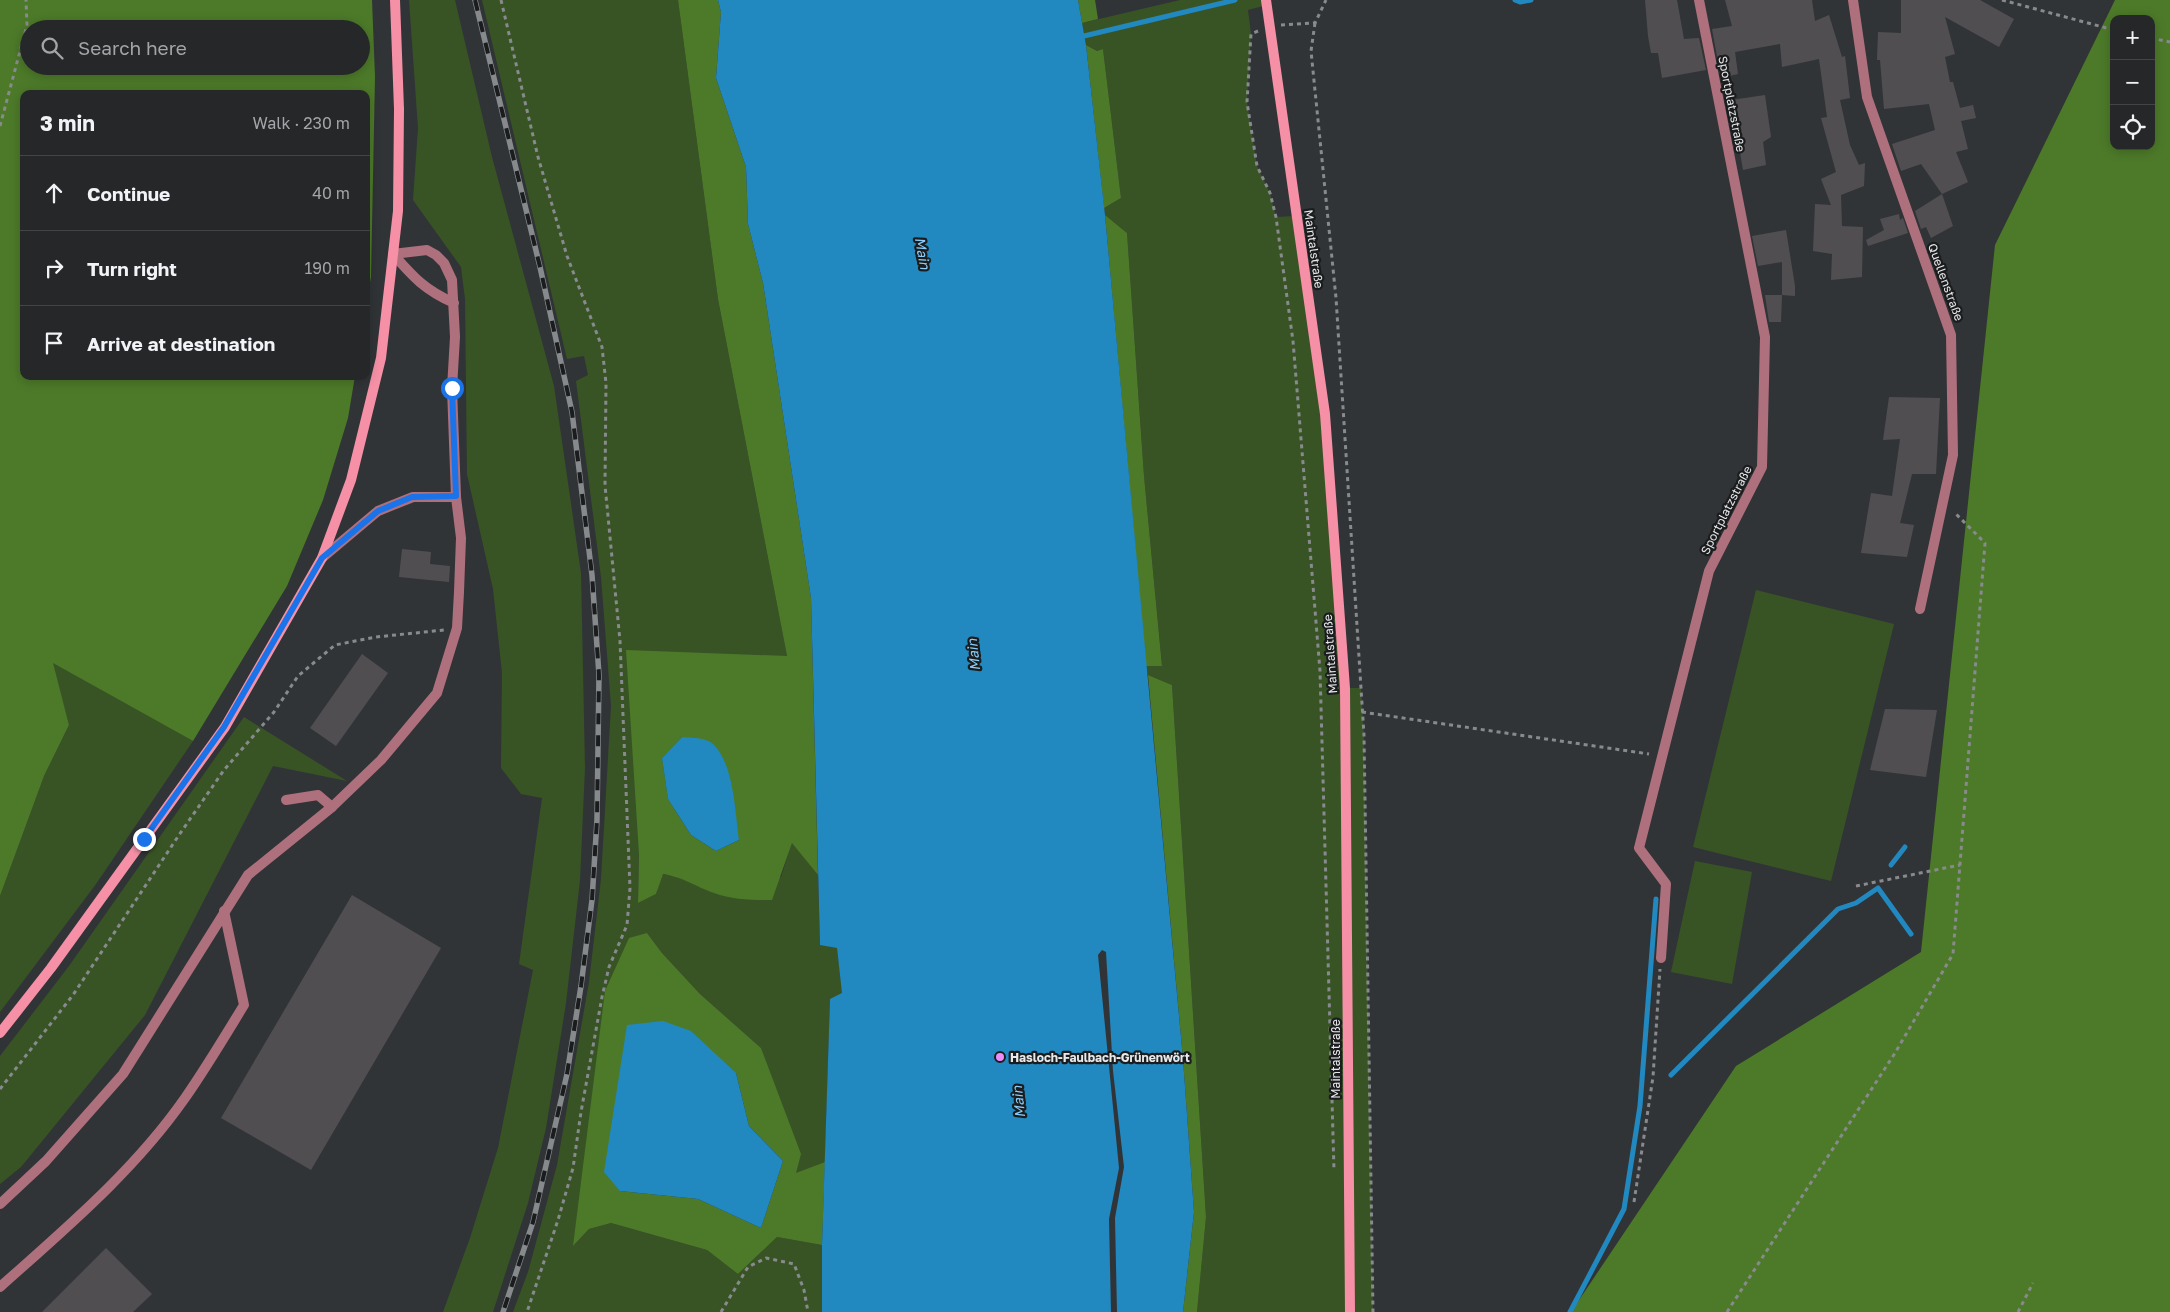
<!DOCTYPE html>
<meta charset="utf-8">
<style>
:root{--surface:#252729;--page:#2d2f31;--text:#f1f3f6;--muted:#a3a5a8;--line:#424446}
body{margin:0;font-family:"Golos Text",sans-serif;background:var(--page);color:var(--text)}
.controls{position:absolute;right:15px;top:15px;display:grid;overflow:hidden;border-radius:10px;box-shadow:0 2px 12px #0003}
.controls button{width:45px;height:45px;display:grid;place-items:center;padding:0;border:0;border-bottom:1px solid var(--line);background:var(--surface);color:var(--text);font:25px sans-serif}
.stop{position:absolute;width:15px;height:15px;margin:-11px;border:4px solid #1a73e8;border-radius:50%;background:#fff}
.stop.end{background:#1a73e8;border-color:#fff;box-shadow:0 1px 5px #0008}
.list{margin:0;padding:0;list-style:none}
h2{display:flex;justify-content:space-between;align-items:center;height:65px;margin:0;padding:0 20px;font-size:21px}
h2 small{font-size:16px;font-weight:400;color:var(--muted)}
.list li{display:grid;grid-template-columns:32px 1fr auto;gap:15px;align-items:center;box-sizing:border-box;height:75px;padding:0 20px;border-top:1px solid var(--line)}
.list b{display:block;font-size:19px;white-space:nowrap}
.list em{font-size:16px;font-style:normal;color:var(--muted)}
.icon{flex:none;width:28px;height:28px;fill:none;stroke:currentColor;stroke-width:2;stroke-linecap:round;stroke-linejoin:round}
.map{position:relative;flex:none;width:2170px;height:1312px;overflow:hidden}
.search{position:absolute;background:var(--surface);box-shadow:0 2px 12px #0003;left:20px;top:20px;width:350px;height:55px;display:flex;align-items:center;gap:12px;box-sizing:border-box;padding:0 18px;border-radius:28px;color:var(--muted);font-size:19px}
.panel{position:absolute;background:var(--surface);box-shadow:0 2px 12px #0003;left:20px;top:90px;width:350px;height:290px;border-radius:10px}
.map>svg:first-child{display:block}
.green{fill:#385425}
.forest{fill:#4d7a29;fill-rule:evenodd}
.water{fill:#2288c0}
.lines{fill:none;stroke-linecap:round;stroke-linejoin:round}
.stream{stroke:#2288c0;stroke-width:5}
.building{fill:#514e52}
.path{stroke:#888a8d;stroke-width:3;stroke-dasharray:4 4;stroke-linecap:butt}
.service{stroke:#af707d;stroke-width:10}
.minor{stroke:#af707d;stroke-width:10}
.secondary{stroke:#f590a6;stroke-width:10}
.rail-casing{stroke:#878a8c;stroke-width:5.5}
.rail{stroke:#1a1c1d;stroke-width:4;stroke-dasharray:11;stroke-linecap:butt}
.route{stroke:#1a73e8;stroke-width:6}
.poi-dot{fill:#ec8cfb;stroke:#1a1c1d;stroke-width:2}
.labels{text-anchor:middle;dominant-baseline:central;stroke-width:4.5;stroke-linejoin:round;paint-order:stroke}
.street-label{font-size:12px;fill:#e7e9eb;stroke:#1a1c1d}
.poi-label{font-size:12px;font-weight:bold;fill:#e7e9eb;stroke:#1a1c1d;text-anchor:start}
.water-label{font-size:14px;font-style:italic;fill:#8bcdf9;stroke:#1a1c1d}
</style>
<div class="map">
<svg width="2170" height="1312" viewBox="0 0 2170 1312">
<rect width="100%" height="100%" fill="#313437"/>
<g class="green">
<polygon points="409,0 455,0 492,157 554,386 581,573 585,768 580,880 566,1003 546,1128 528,1203 493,1312 443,1312 470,1238 498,1148 533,970 519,964 542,798 521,794 501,768 502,673 493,589 467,474 465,299 461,267 413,200 418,128"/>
<polygon points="482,0 678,0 718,299 787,656 639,854 638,903 656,894 662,874 680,877 714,893 781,877 792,842 818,875 820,944 837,948 843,995 830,1000 825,1162 796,1174 761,1048 700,994 662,953 647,933 574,1245 589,1229 611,1223 707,1250 738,1274 777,1237 822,1245 822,1312 513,1312 528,1272 557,1165 589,982 601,879 611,706 601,577 576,381 588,375 584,356 567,359"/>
<polygon points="1180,0 1266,0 1267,5 1248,10 1251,34 1247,102 1257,166 1270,193 1276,217 1296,216 1313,337 1346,688 1361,688 1364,735 1373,1312 1197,1312 1206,1217 1172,685 1148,675 1146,666 1162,665 1144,476 1127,233 1105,215 1104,208 1121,198 1103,49 1097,51 1086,45 1082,23"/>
<polygon points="1756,590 1894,624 1831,881 1693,847"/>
<polygon points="52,662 193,741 96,884 0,1012 0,896 44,776 69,725"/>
<polygon points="244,717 347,781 273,766 145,1015 21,1167 0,1184 0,1056 69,966"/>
<polygon points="1695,861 1752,872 1732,984 1671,972"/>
</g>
<g class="forest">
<path d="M 0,0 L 372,0 L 375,77 L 371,277 L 366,304 L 366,94 L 24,94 L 24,376 L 355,376 L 348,418 L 323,500 L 287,586 L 193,741 L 53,663 L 69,725 L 44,776 L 0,896 ZM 29,29 L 361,29 L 361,66 L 29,66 Z"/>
<path d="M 678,0 L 718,0 L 721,12 L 716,78 L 746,167 L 748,224 L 763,283 L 811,598 L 818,875 L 792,843 L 772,900 C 753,900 732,900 714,893 C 694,886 686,878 663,874 L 656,894 L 638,903 L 639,854 L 626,650 L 787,656 L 718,299 ZM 682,737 L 739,840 L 716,851 L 691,835 L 668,799 L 662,758 Z"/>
<polygon points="1078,0 1095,0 1098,19 1082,23"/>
<path d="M 2115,0 L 2170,0 L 2170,1312 L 1571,1312 L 1736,1066 L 1921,952 L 1995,245 ZM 2114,19 L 2151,19 L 2151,146 L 2114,146 Z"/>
<polygon points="1086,45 1097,51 1103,49 1121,198 1104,208"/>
<polygon points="1105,215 1127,233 1144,476 1162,666 1146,666"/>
<polygon points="1148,675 1172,685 1206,1217 1197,1312 1183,1312 1194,1212 1183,1059"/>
<path d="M 647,933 L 662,953 L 700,994 L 761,1048 L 801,1154 L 796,1173 L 825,1162 L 822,1245 L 777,1237 L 738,1274 L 707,1250 L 611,1223 L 589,1229 L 573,1246 L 605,991 L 629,938 ZM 736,1073 L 749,1126 L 783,1161 L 761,1228 L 698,1199 L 620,1191 Z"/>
</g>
<g class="water">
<polygon points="718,0 1078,0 1086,45 1105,215 1183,1059 1194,1212 1183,1312 1117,1312 1115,1218 1124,1167 1113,1071 1106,952 1102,950 1098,955 1119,1168 1109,1219 1111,1312 822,1312 822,1245 830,999 842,993 837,948 820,945 811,598 763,283 748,224 746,167 716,78 721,12"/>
<path d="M 682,737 C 692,738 708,737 715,746 C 734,767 735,812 739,840 L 716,851 L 691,835 L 668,799 L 662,758 Z"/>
<polygon points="663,1021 691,1031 736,1073 749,1126 783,1161 761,1228 698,1199 620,1191 604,1172 627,1025"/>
</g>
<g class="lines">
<g class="stream">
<polyline points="1515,0 1520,2 1531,0"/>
<polyline points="1084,36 1235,0"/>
<polyline points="1891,865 1905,847"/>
<polyline points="1671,1075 1838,909 1856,903 1878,888 1911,934"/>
<polyline points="1570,1312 1624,1209 1640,1106 1656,899"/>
</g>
</g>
<g class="building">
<polygon points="1645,0 1677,0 1684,39 1699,38 1706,70 1662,78 1658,53 1651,53 1648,36"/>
<polygon points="1725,0 1812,0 1815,21 1829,15 1842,57 1845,56 1850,98 1840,100 1850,145 1859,165 1865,163 1864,186 1841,195 1842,226 1863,227 1862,277 1831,280 1832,254 1813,251 1815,204 1831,205 1821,179 1836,172 1821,118 1827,117 1819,59 1782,67 1780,44 1735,52 1738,74 1721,78 1712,29 1732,26"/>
<polygon points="1901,0 1980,0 2014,19 1999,47 1945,17 1955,54 1945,57 1950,82 1953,82 1960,108 1973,105 1976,118 1961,121 1968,149 1956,152 1968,182 1942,194 1921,164 1901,171 1892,144 1935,130 1929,104 1884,109 1880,60 1877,60 1878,32 1901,33"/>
<polygon points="1765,95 1771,137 1763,142 1766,165 1743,170 1731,100"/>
<polygon points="1942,194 1953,226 1931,238 1926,227 1921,229 1915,211"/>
<polygon points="1899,214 1900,220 1903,218 1908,233 1868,246 1866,240 1884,230 1880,219"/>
<polygon points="1786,230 1795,286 1795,296 1782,295 1782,262 1758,266 1752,236"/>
<polygon points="1765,295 1782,295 1781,322 1769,322"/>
<polygon points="1889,397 1940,398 1936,474 1912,474 1900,523 1914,525 1907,557 1861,553 1871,493 1892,496 1900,439 1883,440"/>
<polygon points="402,549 431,552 430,564 450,566 449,582 399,577"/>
<polygon points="362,654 388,673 336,746 310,728"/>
<polygon points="1885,709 1937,710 1926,777 1870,770"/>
<polygon points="352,895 441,948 311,1170 221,1118"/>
<polygon points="106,1248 152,1294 133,1312 42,1312"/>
</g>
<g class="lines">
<g class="path">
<polyline points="501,0 538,157 567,256 602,347 606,383 605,485 620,641 630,888 627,925 609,967 602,997 581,1112 573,1168 558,1220 527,1312"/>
<polyline points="2002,0 2114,30"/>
<polyline points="1315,23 1311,51 1336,298 1364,735 1373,1312"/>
<polyline points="1281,25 1315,23 1326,0"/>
<polyline points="1258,31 1251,34 1247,102 1257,166 1270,193 1276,217 1293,341 1320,671 1334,1171"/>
<polyline points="2151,38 2170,42"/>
<polyline points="0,126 27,25 26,0"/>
<polyline points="1362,712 1649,754"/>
<polyline points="1856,886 1960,865"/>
<polyline points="0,1089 73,995 179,835 224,770 274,712 298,676 335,645 376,637 444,630"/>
<polyline points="1634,1202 1653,1077 1660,969"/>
<polyline points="721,1312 748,1267 766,1258 794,1264 804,1290 808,1312"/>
<polyline points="1727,1312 1895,1053 1953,954 1985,543 1954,512"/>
<polyline points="2018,1312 2033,1283"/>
</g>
<g class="service">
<polyline points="322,558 378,511 413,497 456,497"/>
<polyline points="286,800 318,795 332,807"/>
<path d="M 0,1204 L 46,1161 L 123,1074 L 248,875 L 332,807 L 381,760 L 437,693 L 457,628 L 459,592 L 461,538 L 456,497 L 452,388 L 455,337 L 452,280 L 444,263 L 436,255 L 427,250 L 393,254 C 414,278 425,290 454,303"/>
<path d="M 0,1287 C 66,1228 134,1171 185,1098 C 206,1068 225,1036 244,1005 L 224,911"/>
</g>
<g class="minor">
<polyline points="1853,0 1867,97 1951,335 1953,455 1920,609"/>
<polyline points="1661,958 1666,884 1639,848 1709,571 1762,467 1765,337 1699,0"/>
</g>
<g class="secondary">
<polyline points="1266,0 1325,414 1345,688 1350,1312"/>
<polyline points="0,1033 51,968 225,727 322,558 351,480 381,358 398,211 399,109 395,0"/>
</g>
<defs>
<polyline id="rail" points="475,0 540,267 572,412 592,575 599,675 597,820 592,900 581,986 567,1074 533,1222 503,1312"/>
</defs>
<use href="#rail" class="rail-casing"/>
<use href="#rail" class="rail"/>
</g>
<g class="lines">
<polyline class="route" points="144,839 224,727 322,558 378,511 412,497 456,496 452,388"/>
</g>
<circle class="poi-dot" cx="1000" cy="1057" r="5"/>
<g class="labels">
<g class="street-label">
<text transform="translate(1732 104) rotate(79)">Sportplatzstraße</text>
<text transform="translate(1314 249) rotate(82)">Maintalstraße</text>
<text transform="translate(1946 282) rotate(70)">Quellenstraße</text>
<text transform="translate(1726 510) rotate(-63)">Sportplatzstraße</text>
<text transform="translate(1330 654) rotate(-94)">Maintalstraße</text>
<text transform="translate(1335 1059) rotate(-90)">Maintalstraße</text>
</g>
<g class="poi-label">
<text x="1010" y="1057">Hasloch-Faulbach-Grünenwört</text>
</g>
<g class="water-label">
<text transform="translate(923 253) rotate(80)">Main</text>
<text transform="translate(973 655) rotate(-96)">Main</text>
<text transform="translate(1018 1102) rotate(-96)">Main</text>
</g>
</g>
</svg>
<div class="controls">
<button>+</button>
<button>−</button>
<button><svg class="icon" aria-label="locate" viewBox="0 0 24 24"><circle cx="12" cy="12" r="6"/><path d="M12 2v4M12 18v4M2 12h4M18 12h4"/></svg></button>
</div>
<div class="stop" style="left:452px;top:388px"></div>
<div class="stop end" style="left:144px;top:839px"></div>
<div class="search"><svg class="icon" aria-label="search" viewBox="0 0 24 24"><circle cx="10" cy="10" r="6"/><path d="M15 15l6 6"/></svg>Search here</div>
<section class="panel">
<h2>3 min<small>Walk · 230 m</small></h2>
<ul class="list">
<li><svg class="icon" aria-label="ahead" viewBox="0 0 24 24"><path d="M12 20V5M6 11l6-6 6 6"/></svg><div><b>Continue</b></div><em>40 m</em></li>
<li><svg class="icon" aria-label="right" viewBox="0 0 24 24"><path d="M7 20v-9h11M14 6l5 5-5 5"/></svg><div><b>Turn right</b></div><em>190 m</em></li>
<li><svg class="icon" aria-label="arrive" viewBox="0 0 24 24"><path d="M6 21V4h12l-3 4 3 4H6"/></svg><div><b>Arrive at destination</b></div></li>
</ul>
</section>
</div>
